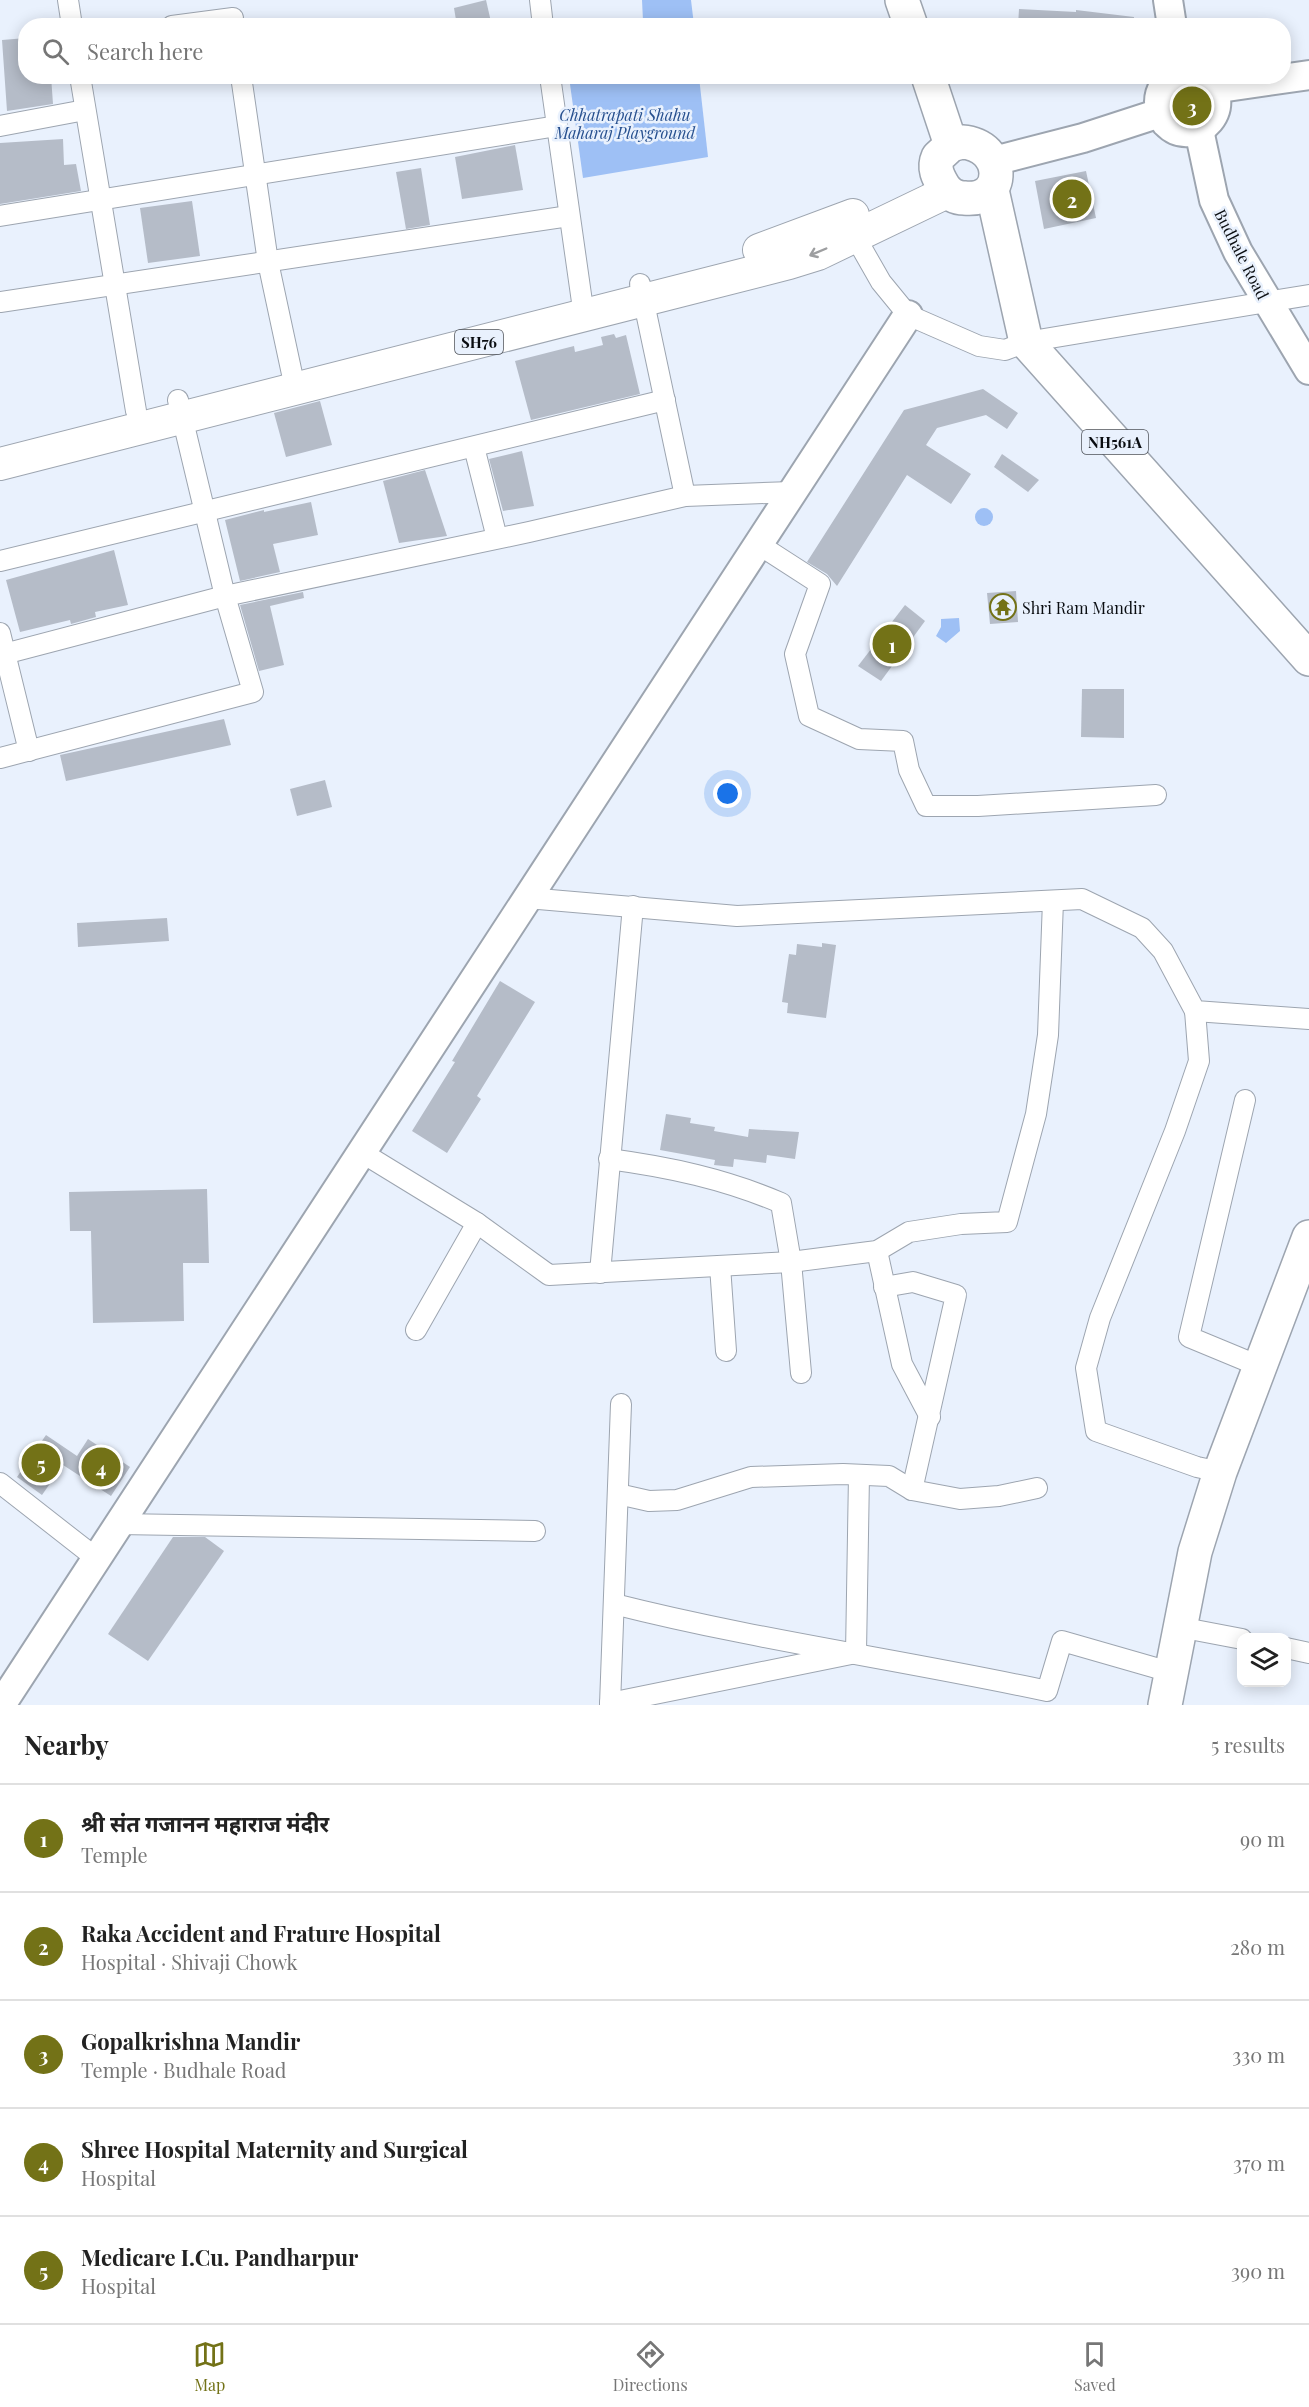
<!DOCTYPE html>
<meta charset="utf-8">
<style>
:root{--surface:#fff;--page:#f2f2f2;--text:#222;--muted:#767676;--line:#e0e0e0;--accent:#737217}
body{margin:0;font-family:"Playfair Display","Noto Sans Devanagari",serif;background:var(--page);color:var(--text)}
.controls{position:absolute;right:18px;bottom:18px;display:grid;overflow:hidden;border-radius:12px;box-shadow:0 3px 15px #0003}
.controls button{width:54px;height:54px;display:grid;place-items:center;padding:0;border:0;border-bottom:2px solid var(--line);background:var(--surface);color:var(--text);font:30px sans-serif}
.you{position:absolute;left:728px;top:794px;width:21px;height:21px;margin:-15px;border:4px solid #fff;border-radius:50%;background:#1a73e8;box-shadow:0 0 0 9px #1a73e833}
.badge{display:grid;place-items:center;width:39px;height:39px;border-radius:50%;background:var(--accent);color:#fff;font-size:20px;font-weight:700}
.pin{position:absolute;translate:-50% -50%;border:3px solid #fff;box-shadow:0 2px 6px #0006}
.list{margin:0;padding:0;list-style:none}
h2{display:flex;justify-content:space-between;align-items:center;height:78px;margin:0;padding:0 24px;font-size:26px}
h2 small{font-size:20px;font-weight:400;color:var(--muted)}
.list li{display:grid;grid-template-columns:39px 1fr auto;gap:18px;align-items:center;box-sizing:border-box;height:108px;padding:0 24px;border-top:2px solid var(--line)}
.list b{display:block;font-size:22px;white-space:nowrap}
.list p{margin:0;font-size:20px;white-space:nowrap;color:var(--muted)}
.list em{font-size:20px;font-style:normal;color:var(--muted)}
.icon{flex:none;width:33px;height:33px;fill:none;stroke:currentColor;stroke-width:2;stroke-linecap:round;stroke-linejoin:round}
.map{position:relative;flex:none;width:1309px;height:1705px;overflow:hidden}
.search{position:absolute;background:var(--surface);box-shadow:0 3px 15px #0003;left:18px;right:18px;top:18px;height:66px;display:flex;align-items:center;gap:15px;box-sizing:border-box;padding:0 21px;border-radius:24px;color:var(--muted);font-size:22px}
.sheet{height:618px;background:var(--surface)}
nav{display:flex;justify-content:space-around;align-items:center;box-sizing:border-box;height:84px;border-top:2px solid var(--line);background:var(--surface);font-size:16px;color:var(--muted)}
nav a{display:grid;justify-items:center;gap:3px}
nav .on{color:var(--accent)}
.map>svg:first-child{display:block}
.green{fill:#9ec0f5}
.building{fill:#b5bcc8}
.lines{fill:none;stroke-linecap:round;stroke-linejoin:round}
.street-casing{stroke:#9da5b0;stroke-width:22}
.secondary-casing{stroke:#9da5b0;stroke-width:32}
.primary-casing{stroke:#9da5b0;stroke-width:34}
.highway-casing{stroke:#9da5b0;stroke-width:36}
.street{stroke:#fff;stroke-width:20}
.secondary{stroke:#fff;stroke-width:28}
.primary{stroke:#fff;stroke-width:32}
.highway{stroke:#fff;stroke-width:33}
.oneway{stroke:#9d9ea0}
.labels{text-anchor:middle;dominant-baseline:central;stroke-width:5;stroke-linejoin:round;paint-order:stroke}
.shield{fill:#e9f1fd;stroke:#4d5158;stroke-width:1.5}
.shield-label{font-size:15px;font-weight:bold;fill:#0a0d11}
.park-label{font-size:16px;font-style:italic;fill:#27508f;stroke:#e9f1fd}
.street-label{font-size:16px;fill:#0a0d11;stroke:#e9f1fd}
.poi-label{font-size:16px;fill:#0a0d11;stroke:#e9f1fd;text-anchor:start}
</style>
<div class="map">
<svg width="1309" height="1705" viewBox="0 0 1309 1705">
<rect width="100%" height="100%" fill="#e9f1fd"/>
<g class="green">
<polygon points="642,0 691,0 694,25 613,25 643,21"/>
<polygon points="569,77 699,77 708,157 583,178"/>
<circle cx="984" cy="517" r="9"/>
<polygon points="959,618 960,631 946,643 936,636 941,627 941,619"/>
</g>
<g class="building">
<polygon points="486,0 491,22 457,26 454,8"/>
<polygon points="1019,9 1076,12 1076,10 1134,17 1134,26 1018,26"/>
<polygon points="26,38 26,76 51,76 53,104 7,111 2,40"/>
<polygon points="63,139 64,165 76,164 81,191 0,204 0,143"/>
<polygon points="515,145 523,190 462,199 455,157"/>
<polygon points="421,168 430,225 406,229 396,172"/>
<polygon points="1086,171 1096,218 1044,229 1035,181"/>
<polygon points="192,201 200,256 148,263 140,208"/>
<polygon points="614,334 616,338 626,335 640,394 531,420 515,361 574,346 575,352 603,345 601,337"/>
<polygon points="983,389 1018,413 1007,429 986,415 937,428 926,445 971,474 951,504 907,475 837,586 827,574 807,562 904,410"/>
<polygon points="320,401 332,445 286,457 274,413"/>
<polygon points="522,451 534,506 503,511 489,459"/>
<polygon points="1002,454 1039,480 1028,492 994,467"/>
<polygon points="425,470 447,536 399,543 383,481"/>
<polygon points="311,502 318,535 273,544 280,572 240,581 225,520 264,510 264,512"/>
<polygon points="114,550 128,605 95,612 96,617 71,624 70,620 20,632 6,580"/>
<polygon points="1016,591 1018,622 990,624 987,593"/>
<polygon points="303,592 304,598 270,606 284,665 259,671 240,605"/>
<polygon points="905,605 925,621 881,681 858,666"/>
<polygon points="1082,689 1124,689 1124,738 1081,737"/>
<polygon points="224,719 231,745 66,781 60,755"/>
<polygon points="325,780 332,807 297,816 290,789"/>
<polygon points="167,918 169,941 78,947 77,923"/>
<polygon points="822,943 836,945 826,1018 787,1013 788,1003 782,1002 789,954 796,955 797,944 822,947"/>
<polygon points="500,981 535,1002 477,1096 481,1099 447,1153 412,1131 455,1062 452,1061"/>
<polygon points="666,1114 691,1118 690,1123 715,1127 714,1131 748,1137 749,1129 799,1132 795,1159 767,1155 766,1163 734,1159 733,1167 714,1165 715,1160 660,1150"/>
<polygon points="207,1189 209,1263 183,1263 184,1321 93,1323 91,1231 70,1231 69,1192"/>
<polygon points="46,1435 77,1456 88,1439 130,1467 111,1496 63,1465 42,1495 17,1477"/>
<polygon points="173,1537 205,1537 224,1551 148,1661 108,1634"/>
</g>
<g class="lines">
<defs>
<g id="street">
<polyline points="68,0 72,26"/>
<polyline points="540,0 543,26"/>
<polyline points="172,26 233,18"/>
<polyline points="80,76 136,411"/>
<polyline points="241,76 268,262 295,388"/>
<polyline points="550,76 584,316"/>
<polyline points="0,126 85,110"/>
<polyline points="0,216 557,126"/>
<polyline points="849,226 881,282 908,315 979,346 1005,350 1026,342 1309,295"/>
<polyline points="640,284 685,496"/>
<polyline points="0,302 569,216"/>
<polyline points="474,447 497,538"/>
<polyline points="758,544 820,584 795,654 809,716 859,739 903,741 909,770 926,806 978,806 1156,795"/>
<polyline points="0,561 665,400"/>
<polyline points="0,633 29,751"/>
<polyline points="0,655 225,596 529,532 685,496 792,492"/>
<polyline points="0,758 253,692 225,596 178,400"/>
<polyline points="527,898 737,916 1082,899 1142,928 1163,951 1195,1011 1309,1019"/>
<polyline points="1195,1011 1199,1061 1175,1131 1100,1318 1086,1368 1096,1431 1197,1467 1220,1472"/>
<polyline points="1245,1100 1189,1337 1259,1366"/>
<polyline points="361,1152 477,1223 549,1275 791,1262 877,1251 909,1232 961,1224 1007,1222 1036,1114 1048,1035 1053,901"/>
<path d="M 609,1159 C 669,1167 725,1179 781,1203 L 791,1262 L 801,1373"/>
<polyline points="877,1251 902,1364 930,1417"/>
<polyline points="720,1266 726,1351"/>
<polyline points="600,1273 633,906"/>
<polyline points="884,1287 913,1282 956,1295 912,1490"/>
<polyline points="416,1330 477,1223"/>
<polyline points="0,1483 96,1558"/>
<polyline points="618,1494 649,1501 677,1500 751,1477 843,1474 889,1476 912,1490 960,1499 999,1496 1037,1488"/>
<polyline points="118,1524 535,1531"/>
<path d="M 614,1604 C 756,1640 903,1660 1047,1691 L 1062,1641 L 1170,1672"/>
<polyline points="1179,1627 1242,1639"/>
<polyline points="1286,1648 1309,1653"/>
<polyline points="610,1703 856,1653 859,1475"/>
<polyline points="610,1705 621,1404"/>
</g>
<g id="secondary">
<polyline points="1168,0 1172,26"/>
<path d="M 1176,76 C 1166,81 1159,90 1159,102 C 1158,110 1161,117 1166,123 C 1195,153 1241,103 1200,76"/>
<polyline points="1213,89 1309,75"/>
<polyline points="1199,130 1214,200 1238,252 1309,370"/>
<polyline points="994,161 1083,138 1160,113"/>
<polyline points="1,1705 908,315"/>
</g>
<g id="primary">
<polyline points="759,250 853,215"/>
<polyline points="0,464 789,263 818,254 947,192"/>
</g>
<g id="highway">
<polyline points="902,0 911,26"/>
<polyline points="928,76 951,145"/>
<path d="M 962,142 C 1006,145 1008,203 964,198 C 956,198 949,194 944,187 C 938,177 933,168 938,157 L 951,145 Z"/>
<polyline points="992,190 1026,342 1309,659"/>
<polyline points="1165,1705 1195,1552 1220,1472 1309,1237"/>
</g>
</defs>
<use href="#street" class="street-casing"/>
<use href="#secondary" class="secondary-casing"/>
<use href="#primary" class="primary-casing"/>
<use href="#highway" class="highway-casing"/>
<use href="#street" class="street"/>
<use href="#secondary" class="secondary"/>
<use href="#primary" class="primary"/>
<use href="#highway" class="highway"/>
</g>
<defs><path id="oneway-shaft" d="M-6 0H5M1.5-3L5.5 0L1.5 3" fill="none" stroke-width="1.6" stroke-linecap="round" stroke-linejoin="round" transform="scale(1.5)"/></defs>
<use class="oneway" href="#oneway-shaft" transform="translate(818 252) rotate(157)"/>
<defs>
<symbol id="temple-ring" viewBox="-11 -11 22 22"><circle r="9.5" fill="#e9f1fd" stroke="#737217" stroke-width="1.5"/><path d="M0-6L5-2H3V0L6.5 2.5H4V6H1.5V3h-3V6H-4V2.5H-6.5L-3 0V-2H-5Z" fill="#737217"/></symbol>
</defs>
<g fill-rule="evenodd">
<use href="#temple-ring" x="988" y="592" width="30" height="30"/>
</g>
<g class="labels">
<g class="shield">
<rect x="455" y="330" width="48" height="24" rx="4.5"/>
<rect x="1082" y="430" width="66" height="24" rx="4.5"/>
</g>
<g class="shield-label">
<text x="479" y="342">SH76</text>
<text x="1115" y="442">NH561A</text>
</g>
<g class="park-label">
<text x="625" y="114">Chhatrapati Shahu<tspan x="625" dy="18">Maharaj Playground</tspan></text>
</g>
<g class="street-label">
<text transform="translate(1242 254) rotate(63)">Budhale Road</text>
</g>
<g class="poi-label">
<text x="1022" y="607">Shri Ram Mandir</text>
</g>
</g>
</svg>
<div class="controls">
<button><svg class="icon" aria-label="layers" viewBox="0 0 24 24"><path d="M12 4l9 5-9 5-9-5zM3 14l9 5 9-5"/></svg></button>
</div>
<div class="you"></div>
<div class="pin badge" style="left:892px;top:644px">1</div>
<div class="pin badge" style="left:1072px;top:199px">2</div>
<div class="pin badge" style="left:1192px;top:106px">3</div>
<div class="pin badge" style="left:101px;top:1467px">4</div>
<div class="pin badge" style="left:41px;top:1463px">5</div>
<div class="search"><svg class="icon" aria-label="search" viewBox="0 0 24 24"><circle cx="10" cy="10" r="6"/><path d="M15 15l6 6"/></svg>Search here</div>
</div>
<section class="sheet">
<h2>Nearby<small>5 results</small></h2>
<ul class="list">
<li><span class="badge">1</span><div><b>श्री संंत गजानन महाराज मंदीर</b><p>Temple</p></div><em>90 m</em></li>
<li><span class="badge">2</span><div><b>Raka Accident and Frature Hospital</b><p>Hospital · Shivaji Chowk</p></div><em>280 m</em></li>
<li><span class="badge">3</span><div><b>Gopalkrishna Mandir</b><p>Temple · Budhale Road</p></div><em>330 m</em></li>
<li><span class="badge">4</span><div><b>Shree Hospital Maternity and Surgical</b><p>Hospital</p></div><em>370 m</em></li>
<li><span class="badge">5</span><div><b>Medicare I.Cu. Pandharpur</b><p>Hospital</p></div><em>390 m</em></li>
</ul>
</section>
<nav>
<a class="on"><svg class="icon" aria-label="map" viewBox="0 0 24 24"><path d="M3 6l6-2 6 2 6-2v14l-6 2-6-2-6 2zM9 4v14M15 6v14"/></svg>Map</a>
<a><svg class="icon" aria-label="directions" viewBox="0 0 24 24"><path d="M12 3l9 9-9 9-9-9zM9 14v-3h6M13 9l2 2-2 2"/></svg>Directions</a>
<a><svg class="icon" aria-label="saved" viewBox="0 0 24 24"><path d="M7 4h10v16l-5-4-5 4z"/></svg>Saved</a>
</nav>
